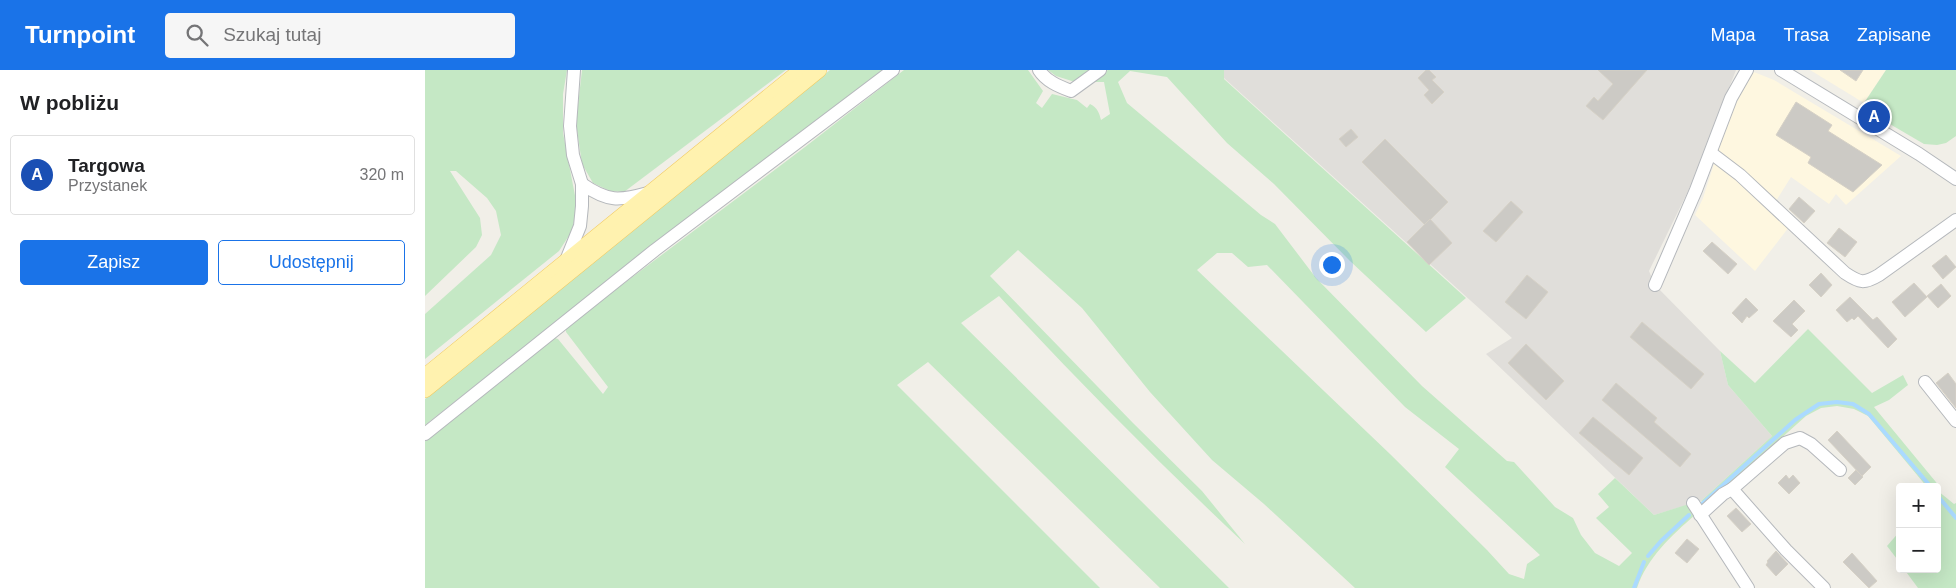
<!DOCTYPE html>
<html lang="pl">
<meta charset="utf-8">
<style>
:root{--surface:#fff;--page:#f6f6f6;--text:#202124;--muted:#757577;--line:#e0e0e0;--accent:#1a73e8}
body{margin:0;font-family:Helvetica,sans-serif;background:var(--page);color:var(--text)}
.controls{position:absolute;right:15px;bottom:15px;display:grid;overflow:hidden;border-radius:5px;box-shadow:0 5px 20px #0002}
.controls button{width:45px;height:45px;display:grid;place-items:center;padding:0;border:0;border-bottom:1px solid var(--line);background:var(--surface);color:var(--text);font:25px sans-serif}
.you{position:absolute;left:906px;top:194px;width:18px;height:18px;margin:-12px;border:4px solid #fff;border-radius:50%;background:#1a73e8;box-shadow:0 0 0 8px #1a73e833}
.badge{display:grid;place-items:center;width:32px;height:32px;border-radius:50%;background:var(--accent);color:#fff;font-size:16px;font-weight:700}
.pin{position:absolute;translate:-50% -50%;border:2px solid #fff;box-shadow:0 1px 5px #0006}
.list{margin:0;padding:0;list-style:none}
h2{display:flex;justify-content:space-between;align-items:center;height:65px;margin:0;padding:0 20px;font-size:21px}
h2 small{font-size:16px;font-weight:400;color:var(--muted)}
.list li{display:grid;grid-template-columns:32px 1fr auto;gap:15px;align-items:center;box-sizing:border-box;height:80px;margin:0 10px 10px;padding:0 10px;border:1px solid var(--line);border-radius:5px}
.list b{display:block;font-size:19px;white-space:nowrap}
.list p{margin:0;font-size:16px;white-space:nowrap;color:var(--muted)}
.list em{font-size:16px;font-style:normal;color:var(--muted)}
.actions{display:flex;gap:10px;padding:15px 20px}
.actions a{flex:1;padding:11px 0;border:1px solid var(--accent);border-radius:5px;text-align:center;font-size:18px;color:var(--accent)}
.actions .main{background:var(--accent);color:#fff}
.icon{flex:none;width:28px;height:28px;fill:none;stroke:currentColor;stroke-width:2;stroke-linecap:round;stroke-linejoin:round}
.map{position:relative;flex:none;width:1531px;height:518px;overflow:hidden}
header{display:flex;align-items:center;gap:30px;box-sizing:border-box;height:70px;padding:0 25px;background:var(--accent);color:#fff}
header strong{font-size:24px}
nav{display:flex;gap:28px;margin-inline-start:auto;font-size:18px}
.search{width:350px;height:45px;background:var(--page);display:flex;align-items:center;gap:12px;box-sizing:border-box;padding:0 18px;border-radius:5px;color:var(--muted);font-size:19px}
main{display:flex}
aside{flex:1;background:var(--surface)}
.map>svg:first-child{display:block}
.commercial{fill:#fef7e0}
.industrial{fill:#e0deda}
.green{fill:#c5e8c5;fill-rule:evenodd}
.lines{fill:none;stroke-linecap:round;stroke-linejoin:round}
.stream{stroke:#aadaff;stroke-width:4}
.building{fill:#cccac5;stroke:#d6d1c6}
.minor-casing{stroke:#b5b8bc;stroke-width:14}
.major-casing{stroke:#f2c960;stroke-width:16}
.minor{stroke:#fff;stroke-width:12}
.major{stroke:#fff2af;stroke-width:15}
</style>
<header>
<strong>Turnpoint</strong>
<div class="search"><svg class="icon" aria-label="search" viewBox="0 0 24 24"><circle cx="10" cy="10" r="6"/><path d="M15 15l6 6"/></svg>Szukaj tutaj</div>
<nav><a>Mapa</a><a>Trasa</a><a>Zapisane</a></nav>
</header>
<main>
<aside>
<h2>W pobliżu<small></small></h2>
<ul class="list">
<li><span class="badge" style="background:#1a4fb4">A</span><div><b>Targowa</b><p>Przystanek</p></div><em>320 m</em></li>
</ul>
<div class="actions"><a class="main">Zapisz</a><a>Udostępnij</a></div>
</aside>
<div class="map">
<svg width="1531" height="518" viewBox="0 0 1531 518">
<rect width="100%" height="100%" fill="#f1efe8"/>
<g class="commercial">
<polygon points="1385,0 1461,0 1439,33"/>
<polygon points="1329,2 1349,10 1476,86 1421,135 1411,124 1404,134 1366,107 1351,131 1364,157 1330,201 1270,145 1278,128 1311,26"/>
</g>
<polygon class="industrial" points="799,0 1311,0 1266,115 1224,201 1230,215 1295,281 1303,315 1347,366 1276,431 1229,445 1061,284 1087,268 799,8"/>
<g class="green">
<polygon points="0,0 142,0 138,24 138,63 152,136 147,161 134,181 0,289 0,244 66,185 76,165 71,141 62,128 31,101 25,101 55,148 57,165 51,177 0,226"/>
<polygon points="157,0 361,0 199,122 185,121 168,113 157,94 151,53"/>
<polygon points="405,0 458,0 265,147 0,355 0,329"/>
<path d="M 479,0 L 603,0 L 618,21 L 611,33 L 617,38 L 627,24 L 652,30 L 662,38 L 665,34 C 673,38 674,43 676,50 L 685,44 L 679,12 L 668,12 L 677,3 L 683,0 L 799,0 L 799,9 L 1041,228 L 1001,262 L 925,191 L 849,114 L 802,73 L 742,7 L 705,1 L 693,12 L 702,33 L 836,145 L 850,154 L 891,208 L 997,316 L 1082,391 L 1089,392 L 1130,437 L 1148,448 L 1156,465 L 1170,483 L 1194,496 L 1207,483 L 1171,448 L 1184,437 L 1173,424 L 1190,408 L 1229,445 L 1264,434 L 1270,445 C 1247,465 1222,488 1212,518 L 930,518 L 839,434 L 787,390 L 725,322 L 657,238 L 593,180 L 565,206 L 708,353 L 777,421 L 820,474 C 735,394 653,311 574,226 L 536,253 L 804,518 L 735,518 L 503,292 L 472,315 L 675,518 L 0,518 L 0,371 L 127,267 L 133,269 L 178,324 L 183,317 L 141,262 L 141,257 L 380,77 ZM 792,183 L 807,183 L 823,197 L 842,195 L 980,337 L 1034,379 L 1020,397 L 1115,485 L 1102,494 L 1099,509 L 1084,504 L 1062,480 L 965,384 L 772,200 Z"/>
<polygon points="623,0 669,0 650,12 631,6"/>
<polygon points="1461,0 1531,0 1531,66 1521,73 1512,75 1499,74 1446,43 1439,33"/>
<polygon points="1383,259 1447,323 1478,305 1483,315 1464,330 1449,337 1515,417 1513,421 1529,434 1531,433 1531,518 1493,518 1479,499 1512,499 1512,417 1502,417 1443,346 1429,339 1412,336 1396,338 1381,346 1281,435 1276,431 1347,366 1303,315 1295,281 1330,313"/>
<polygon points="1475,461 1475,493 1462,476"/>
</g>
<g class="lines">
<g class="stream">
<polyline points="1512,425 1531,448"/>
<polyline points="1277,434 1370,350 1394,334 1412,332 1428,334 1444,344 1506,417"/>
<polyline points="1223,486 1236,471 1264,445"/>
<polyline points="1209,518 1219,492"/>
</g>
</g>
<g class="building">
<polygon points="1001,0 1004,0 1011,7 1007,10 1019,22 1007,34 999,25 1004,20 993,8"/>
<polygon points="1173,0 1222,0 1178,50 1161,36 1169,27 1173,31 1188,14"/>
<polygon points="1415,0 1438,0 1431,11"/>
<polygon points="1371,32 1407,55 1403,61 1457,95 1428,122 1383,93 1386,87 1351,65"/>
<polygon points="926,59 933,67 921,77 914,69"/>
<polygon points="960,69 1023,132 1000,155 937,92"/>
<polygon points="1374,127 1390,141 1379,153 1364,139"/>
<polygon points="1086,131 1098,142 1071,172 1058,161"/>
<polygon points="1005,149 1027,173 1004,195 982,172"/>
<polygon points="1414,158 1432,172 1420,187 1402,173"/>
<polygon points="1287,172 1312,194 1303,204 1278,181"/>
<polygon points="1521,185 1531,197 1518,209 1507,196"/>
<polygon points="1396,203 1407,215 1396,227 1384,215"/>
<polygon points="1102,205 1123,222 1101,249 1080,232"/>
<polygon points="1489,213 1502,227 1480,247 1467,232"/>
<polygon points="1516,214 1526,226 1513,238 1502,226"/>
<polygon points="1425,227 1448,250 1452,247 1472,269 1463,278 1433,246 1429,250 1427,248 1422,252 1411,240"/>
<polygon points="1321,228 1333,240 1324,248 1322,246 1317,253 1307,243"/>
<polygon points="1369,230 1380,241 1367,254 1373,260 1366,267 1348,251"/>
<polygon points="1217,252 1279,304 1266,319 1205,267"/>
<polygon points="1101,274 1139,311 1121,330 1083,293"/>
<polygon points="1523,303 1531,314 1531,338 1511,313"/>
<polygon points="1191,313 1232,348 1229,352 1266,384 1255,397 1177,330"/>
<polygon points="1168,347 1218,388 1204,405 1154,363"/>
<polygon points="1412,361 1446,397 1437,406 1403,370"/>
<polygon points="1431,400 1438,407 1430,415 1423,408"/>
<polygon points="1361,405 1364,409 1368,405 1375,413 1364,424 1353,413"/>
<polygon points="1311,438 1326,454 1317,462 1302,446"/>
<polygon points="1262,469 1274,479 1262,493 1250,483"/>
<polygon points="1351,481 1363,494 1351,506 1341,495 1343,492 1342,491"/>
<polygon points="1427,483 1452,511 1444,518 1418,492"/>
</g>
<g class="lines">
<defs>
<g id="minor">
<path d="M 614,0 C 621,11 633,16 646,21 L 675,0"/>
<polyline points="1356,0 1494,84 1531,109"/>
<path d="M 1286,83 L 1315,105 L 1420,203 C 1435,213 1439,214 1454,205 L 1531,150"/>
<path d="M 157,114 C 183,132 194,131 223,123"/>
<polyline points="140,193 155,156 157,136 157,114 148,85 145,56 149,0"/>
<polyline points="1230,215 1271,120 1306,28 1322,0"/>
<polyline points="1500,312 1531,351"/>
<polyline points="0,364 230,180 468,0"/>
<polyline points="1307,419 1360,373 1375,368 1386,374 1415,400"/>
<polyline points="1268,433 1323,518"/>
<polyline points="1275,445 1298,424 1307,419 1361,480 1399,518"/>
</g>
<g id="major">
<polyline points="0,306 376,0"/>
<polyline points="0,320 394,0"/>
</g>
</defs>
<use href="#minor" class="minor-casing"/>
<use href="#major" class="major-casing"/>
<use href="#minor" class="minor"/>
<use href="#major" class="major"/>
</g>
</svg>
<div class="controls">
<button>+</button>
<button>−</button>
</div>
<div class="you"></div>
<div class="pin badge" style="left:1449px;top:47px;background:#1a4fb4">A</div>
</div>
</main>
